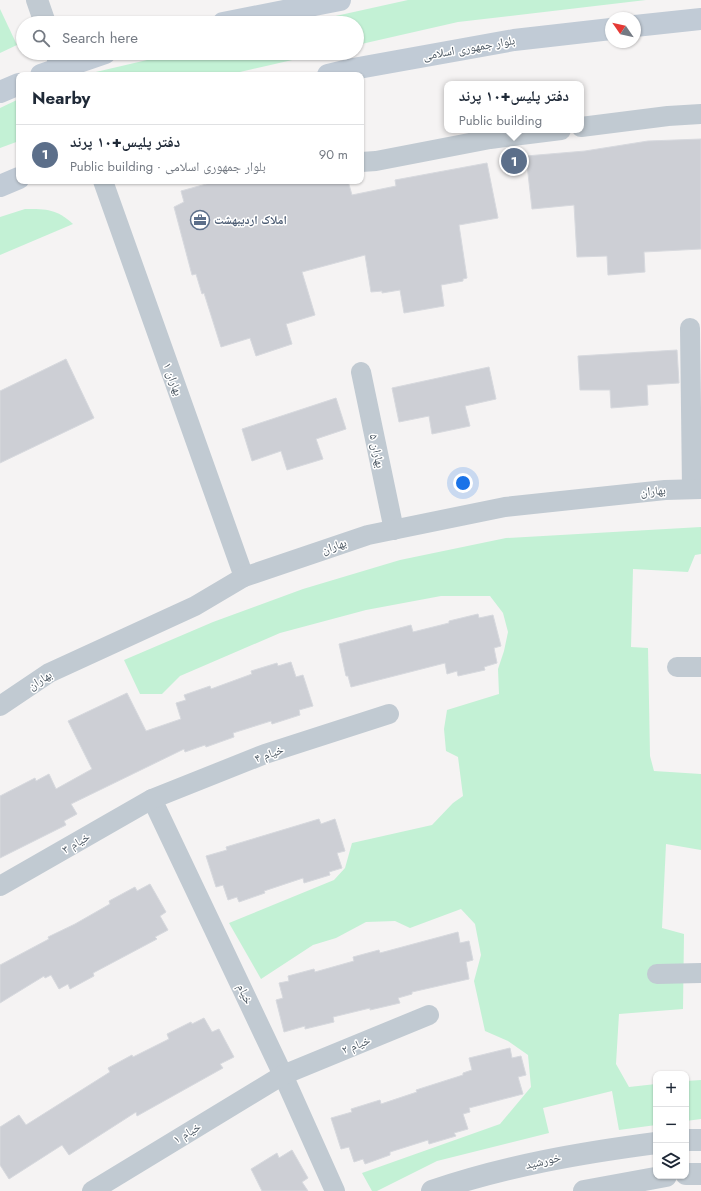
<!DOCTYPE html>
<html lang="en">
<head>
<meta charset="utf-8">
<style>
	:root { --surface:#fff; --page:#f2f2f3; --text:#1f2937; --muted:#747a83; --line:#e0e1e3; --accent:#1a73e8 }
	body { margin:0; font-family:Jost,"Noto Naskh Arabic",sans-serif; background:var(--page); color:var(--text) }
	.controls { position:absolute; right:12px; bottom:12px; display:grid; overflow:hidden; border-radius:8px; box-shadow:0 1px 3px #0004 }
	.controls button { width:36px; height:36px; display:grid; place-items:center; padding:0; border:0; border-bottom:1px solid var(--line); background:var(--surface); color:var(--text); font:20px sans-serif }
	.compass { position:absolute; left:605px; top:12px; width:36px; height:36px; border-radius:50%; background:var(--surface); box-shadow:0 1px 3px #0004; rotate:304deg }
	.you { position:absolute; left:463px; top:483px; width:14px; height:14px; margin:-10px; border:3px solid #fff; border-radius:50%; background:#1a73e8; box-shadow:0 0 0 6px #1a73e833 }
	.badge { display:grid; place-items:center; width:26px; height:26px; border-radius:50%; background:var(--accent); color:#fff; font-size:13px; font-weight:700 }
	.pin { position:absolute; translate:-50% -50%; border:2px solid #fff; box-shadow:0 1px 4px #0006 }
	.popup { position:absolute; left:444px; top:81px; width:140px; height:52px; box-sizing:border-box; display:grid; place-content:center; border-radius:8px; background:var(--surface); filter:drop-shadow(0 1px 3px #0005); font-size:13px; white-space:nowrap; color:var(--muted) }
	.popup b { font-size:15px; color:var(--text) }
	.popup::after { content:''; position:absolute; left:50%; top:100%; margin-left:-8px; border:8px solid transparent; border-top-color:var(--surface) }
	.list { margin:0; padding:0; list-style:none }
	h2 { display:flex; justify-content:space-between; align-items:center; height:52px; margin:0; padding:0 16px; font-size:17px }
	h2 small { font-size:13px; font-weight:400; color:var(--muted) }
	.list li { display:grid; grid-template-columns:26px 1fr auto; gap:12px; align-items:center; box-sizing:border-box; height:60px; padding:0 16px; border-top:1px solid var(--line) }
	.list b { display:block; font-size:15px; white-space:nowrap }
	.list p { margin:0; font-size:13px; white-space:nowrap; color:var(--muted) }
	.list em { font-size:13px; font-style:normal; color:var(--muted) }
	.icon { flex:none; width:22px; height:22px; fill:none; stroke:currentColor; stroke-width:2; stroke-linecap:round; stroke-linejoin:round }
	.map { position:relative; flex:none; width:701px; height:1191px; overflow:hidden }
	.search { position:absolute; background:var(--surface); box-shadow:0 1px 3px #0004; left:16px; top:16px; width:348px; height:44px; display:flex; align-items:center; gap:10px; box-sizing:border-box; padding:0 14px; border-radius:22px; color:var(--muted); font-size:15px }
	.panel { position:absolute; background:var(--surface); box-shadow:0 1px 3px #0004; left:16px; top:72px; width:348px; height:112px; border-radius:8px }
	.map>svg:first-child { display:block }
	.green { fill:#c3f1d5 }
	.building { fill:#cdcfd5; stroke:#d7d9de }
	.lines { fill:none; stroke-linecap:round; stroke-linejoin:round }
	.minor { stroke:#c1cad2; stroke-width:20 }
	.tertiary { stroke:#c1cad2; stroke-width:22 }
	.secondary { stroke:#c1cbd6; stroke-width:22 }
	.labels { text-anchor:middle; stroke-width:3; stroke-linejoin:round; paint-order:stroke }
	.street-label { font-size:12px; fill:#4a5661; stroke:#fff }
	.service-label { font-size:12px; font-weight:bold; fill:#4e5e75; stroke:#fff; text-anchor:start }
</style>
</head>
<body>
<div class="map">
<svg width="701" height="1191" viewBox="0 0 701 1191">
	<rect width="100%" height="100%" fill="#f5f3f3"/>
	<g class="green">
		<path d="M408,0H646L458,22L357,45V23H304Z"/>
		<path d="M0,9L17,45L0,53Z"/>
		<path d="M177,53H323L227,75H83Z"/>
		<path d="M19,99V141L0,148V108Z"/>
		<path d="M25,209C48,209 56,209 73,224L0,255V217Z"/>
		<path d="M701,527V554L695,555L688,572L633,569L631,647L648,648L650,756L654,771L701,774V850L666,844L662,928L684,934L683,1009L619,1014L616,1064L629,1087L656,1084V1125L619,1130L612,1091L543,1108L549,1133L437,1161L377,1191H372L362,1173L500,1124L531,1087L528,1055L508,1041L485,1031L474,981L481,955L475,924L461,909L410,928L395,921L366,922L336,938L313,945L261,979L229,923L334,880L345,868L352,843L432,825L453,803L463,796L458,757L446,751L444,729L447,710L499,694L498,669L504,651L508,632L503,613L490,596H441L366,610L280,633L180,676L162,694H140L124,660L213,622L303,589L400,560L506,538Z"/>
		<path d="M701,1080V1119L686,1121V1081Z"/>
	</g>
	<g class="building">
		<path d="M701,139V249L644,252L645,272L608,275L607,256L577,257L574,205L532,209L526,156L585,151L648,141Z"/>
		<path d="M487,163L498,218L459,225L467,278L463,279V281L441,285L444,306L404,313L400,290L382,293V291L371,292L365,255L302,272L315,315L286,324L292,344L256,356L250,338L221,347L204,293L202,294L196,274L192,275L174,207L184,202L181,191L217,181H348L352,195L396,186L395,180Z"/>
		<path d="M677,350L679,383L647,385L648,405L611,408L610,390H580L578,356Z"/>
		<path d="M66,359L94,418L0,463V391Z"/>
		<path d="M489,367L496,399L465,406L470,426L432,434L429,416L399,422L392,388Z"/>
		<path d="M336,398L346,429L316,439L323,459L287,470L281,451L252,461L242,429Z"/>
		<path d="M478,614L479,618L493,615L501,646L494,648L497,663L484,667L485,670L458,676L457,671L447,674L445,663L351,687L348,676H346L339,644L411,625L413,632L449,623V621Z"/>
		<path d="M291,662L296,677L303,675L313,706L299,710L300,715L272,724L271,721L233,733L234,737L206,747L205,745L185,752L184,749L71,804L77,814L64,821L66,825L0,858V796L35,778L36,781L49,774L56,789L92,769L68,721L127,693L146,731L181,719L176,703L186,700L184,695L210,686L211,689L252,674L251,671L277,663L278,666Z"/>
		<path d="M319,819L321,824L335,819L345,851L337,853L342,868L329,872L330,875L304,883L303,878L264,891L265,893L239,902L237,897L228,900L223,885L216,887L206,856L227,850L226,847Z"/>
		<path d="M150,884L166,912L160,916L168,930L155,937L157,939L93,973L94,976L70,989L68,984L59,989L51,975L45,978L44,976L0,1003V965L49,939L48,937L75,924L110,904L109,901L135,887L137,891Z"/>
		<path d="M458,932L460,943L469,941L473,960L466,962L469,979L412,992V994L398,998L400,1003L370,1010V1008L333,1017L334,1022L305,1029V1026L284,1032L276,1000L283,998L279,983L289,981L288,976L314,969L315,972L354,961L353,957L379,950L380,953Z"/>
		<path d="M204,1018L212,1032L219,1029L234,1057L220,1064L223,1068L137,1116L136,1112L69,1155L62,1145L9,1179L0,1165V1127L19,1115L26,1125L110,1072L108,1068L132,1055L133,1057L169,1039L167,1034L191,1022L192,1024Z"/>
		<path d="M510,1048L512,1058L521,1056L526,1075L518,1077L523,1094L469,1108L470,1112L463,1114L468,1129L454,1133L456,1136L429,1144L428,1140L390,1152V1155L365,1164L363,1159L354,1162L349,1147L341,1149L331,1118L352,1112L351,1109L380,1100L381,1104L417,1092L416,1090L463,1075V1073L472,1070L469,1058Z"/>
		<path d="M292,1150L308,1178L302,1182L308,1191H262L251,1169L277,1153L279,1158Z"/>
	</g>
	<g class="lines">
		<g class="minor">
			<path d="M581,127L668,116L701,114"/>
			<path d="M361,162L376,161L490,139L561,130"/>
			<path d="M103,181L244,577"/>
			<path d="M690,328L692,489"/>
			<path d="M361,372L394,530"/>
			<path d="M677,667H701"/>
			<path d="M0,706L49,673L195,606L244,577L368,535L505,507L665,490L701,489"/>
			<path d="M152,799L283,1075L335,1191"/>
			<path d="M0,886L152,799L265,754L389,714"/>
			<path d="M657,974L701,973"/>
			<path d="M92,1191L283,1075L429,1015"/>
		</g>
		<g class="tertiary">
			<path d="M37,0L45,23"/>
			<path d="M56,53L61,67"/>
			<path d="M686,1140H701"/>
			<path d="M686,1174H701"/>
			<path d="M432,1191C505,1166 580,1153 656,1143"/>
			<path d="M584,1191L666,1176"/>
		</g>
		<g class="secondary">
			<path d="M223,23L340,0"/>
			<path d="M635,26L701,19"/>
			<path d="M41,75L105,53"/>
			<path d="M328,75L353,69L514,40L611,29"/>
			<path d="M0,92L19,84"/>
			<path d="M0,186L19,178"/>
		</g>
	</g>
	<defs>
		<g id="office-ring" transform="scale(1)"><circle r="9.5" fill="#fff" stroke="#5c6f8a" stroke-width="1.5"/><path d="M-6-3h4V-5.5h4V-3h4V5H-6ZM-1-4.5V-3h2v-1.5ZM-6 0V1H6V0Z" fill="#5c6f8a"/></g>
	</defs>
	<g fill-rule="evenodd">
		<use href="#office-ring" x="200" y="220"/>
	</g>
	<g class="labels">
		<g class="street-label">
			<text transform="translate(469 48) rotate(-10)" y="4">بلوار جمهوری اسلامی</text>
			<text transform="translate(173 379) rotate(70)" y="4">بهاران ۱</text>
			<text transform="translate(377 451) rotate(78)" y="4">بهاران ۵</text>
			<text transform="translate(653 491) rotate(-5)" y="4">بهاران</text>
			<text transform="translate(334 546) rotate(-19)" y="4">بهاران</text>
			<text transform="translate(40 680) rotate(-32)" y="4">بهاران</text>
			<text transform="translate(269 754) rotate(-20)" y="4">خیام ۴</text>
			<text transform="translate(76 843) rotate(-30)" y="4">خیام ۳</text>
			<text transform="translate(245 994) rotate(65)" y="4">خیام</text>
			<text transform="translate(356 1045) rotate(-22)" y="4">خیام ۲</text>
			<text transform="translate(187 1133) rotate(-31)" y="4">خیام ۱</text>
			<text transform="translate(543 1161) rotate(-13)" y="4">خورشید</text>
		</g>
		<g class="service-label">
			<text x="214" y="224">املاک اردیبهشت</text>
		</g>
	</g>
</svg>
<div class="controls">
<button>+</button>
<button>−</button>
<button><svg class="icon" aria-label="layers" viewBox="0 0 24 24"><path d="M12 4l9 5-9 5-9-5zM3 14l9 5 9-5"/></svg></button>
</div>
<svg class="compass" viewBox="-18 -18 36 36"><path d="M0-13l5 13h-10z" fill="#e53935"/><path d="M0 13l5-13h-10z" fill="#747a83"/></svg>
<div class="you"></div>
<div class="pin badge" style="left:514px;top:161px;background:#5c6f8a">1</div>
<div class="popup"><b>دفتر پلیس+۱۰ پرند</b>Public building</div>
<div class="search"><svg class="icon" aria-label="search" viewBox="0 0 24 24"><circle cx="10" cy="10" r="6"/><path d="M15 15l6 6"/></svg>Search here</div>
<section class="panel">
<h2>Nearby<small></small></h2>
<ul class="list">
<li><span class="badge" style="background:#5c6f8a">1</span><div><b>دفتر پلیس+۱۰ پرند</b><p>Public building · بلوار جمهوری اسلامی</p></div><em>90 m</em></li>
</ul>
</section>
</div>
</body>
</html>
